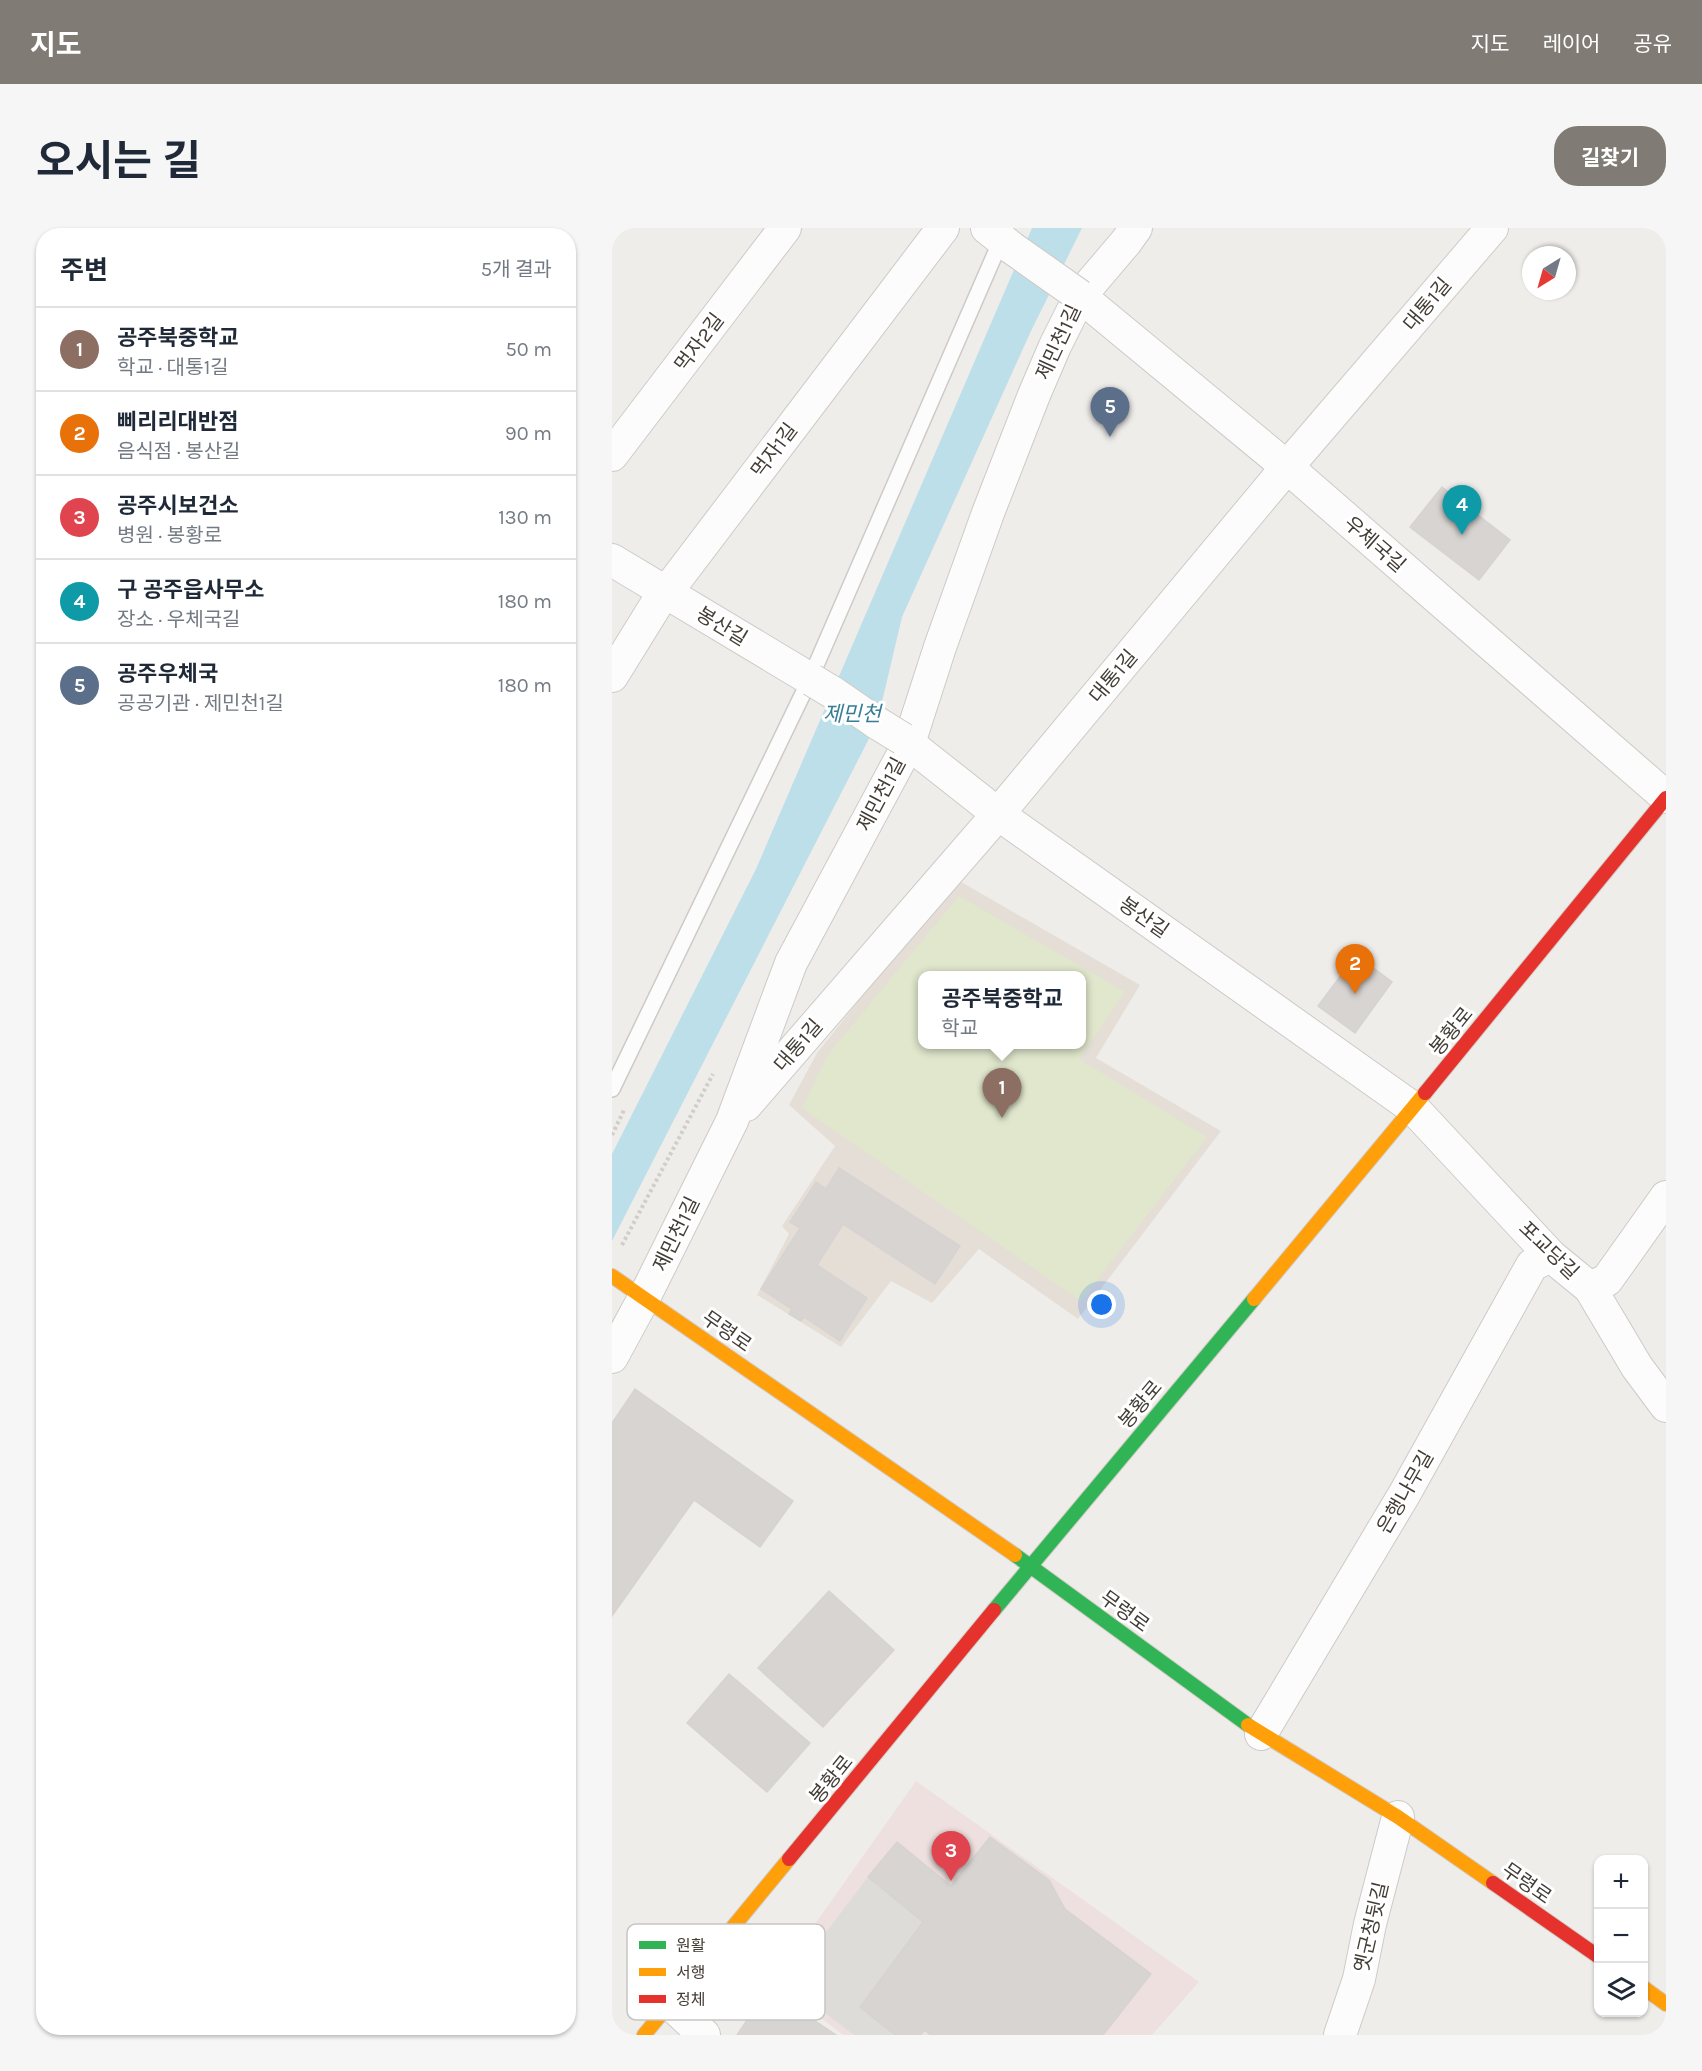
<!DOCTYPE html>
<html lang="ko">
<head>
<meta charset="utf-8">
<style>
	:root { --surface:#fff; --page:#f6f6f7; --text:#1f2937; --muted:#747a83; --line:#e0e1e3; --accent:#807b75 }
	body { margin:0; font-family:Karla,"Noto Sans KR",sans-serif; background:var(--page); color:var(--text) }
	.controls { position:absolute; right:18px; bottom:18px; display:grid; overflow:hidden; border-radius:12px; box-shadow:0 2px 4px #0004 }
	.controls button { width:54px; height:54px; display:grid; place-items:center; padding:0; border:0; border-bottom:2px solid var(--line); background:var(--surface); color:var(--text); font:30px sans-serif }
	.compass { position:absolute; left:910px; top:18px; width:54px; height:54px; border-radius:50%; background:var(--surface); box-shadow:0 2px 4px #0004; rotate:217deg }
	.you { position:absolute; left:490px; top:1077px; width:21px; height:21px; margin:-15px; border:4px solid #fff; border-radius:50%; background:#1a73e8; box-shadow:0 0 0 9px #1a73e833 }
	.badge { display:grid; place-items:center; width:39px; height:39px; border-radius:50%; background:var(--accent); color:#fff; font-size:20px; font-weight:700 }
	.pin { position:absolute; translate:-50% -50px; filter:drop-shadow(0 2px 3px #0008) }
	.pin::after { content:''; position:absolute; top:32px; width:21px; height:18px; background:inherit; clip-path:polygon(0 0,100% 0,50% 100%) }
	.popup { position:absolute; left:306px; top:743px; width:168px; height:78px; box-sizing:border-box; display:grid; place-content:center; border-radius:12px; background:var(--surface); filter:drop-shadow(0 2px 4px #0005); font-size:20px; white-space:nowrap; color:var(--muted) }
	.popup b { font-size:22px; color:var(--text) }
	.popup::after { content:''; position:absolute; left:50%; top:100%; margin-left:-12px; border:12px solid transparent; border-top-color:var(--surface) }
	.list { margin:0; padding:0; list-style:none }
	h2 { display:flex; justify-content:space-between; align-items:center; height:78px; margin:0; padding:0 24px; font-size:26px }
	h2 small { font-size:20px; font-weight:400; color:var(--muted) }
	.list li { display:grid; grid-template-columns:39px 1fr auto; gap:18px; align-items:center; box-sizing:border-box; height:84px; padding:0 24px; border-top:2px solid var(--line) }
	.list b { display:block; font-size:22px; white-space:nowrap }
	.list p { margin:0; font-size:20px; white-space:nowrap; color:var(--muted) }
	.list em { font-size:20px; font-style:normal; color:var(--muted) }
	.icon { flex:none; width:33px; height:33px; fill:none; stroke:currentColor; stroke-width:2; stroke-linecap:round; stroke-linejoin:round }
	.map { position:relative; flex:none; width:1054px; height:1807px; overflow:hidden; border-radius:24px }
	header { display:flex; align-items:center; gap:36px; box-sizing:border-box; height:84px; padding:0 30px; background:var(--accent); color:#fff }
	header strong { font-size:28px }
	nav { display:flex; gap:33px; margin-inline-start:auto; font-size:21px }
	.intro { display:flex; align-items:center; justify-content:space-between; box-sizing:border-box; height:144px; padding:0 36px }
	h1 { margin:0; font-size:42px }
	.button { padding:15px 27px; border-radius:24px; background:var(--accent); color:#fff; font-size:21px; font-weight:700 }
	main { display:flex; gap:36px; padding:0 36px }
	aside { flex:1; background:var(--surface); border-radius:24px; box-shadow:0 2px 4px #0004 }
	.map>svg:first-child { display:block }
	.education { fill:#e5ded6; fill-rule:evenodd }
	.medical { fill:#ede0df }
	.green { fill:#e0e7cc; fill-rule:evenodd }
	.parking { fill:#dedcd9 }
	.water { fill:#bddfe9 }
	.building { fill:#d7d4d1; stroke:#d7d3d0; stroke-width:1.5 }
	.lines { fill:none; stroke-linecap:round; stroke-linejoin:round }
	.lane-casing { stroke:#cdcac7; stroke-width:18 }
	.street-casing { stroke:#cdcac7; stroke-width:34 }
	.fast-casing { stroke:#d0cbc4; stroke-width:16 }
	.slow-casing { stroke:#d0cbc4; stroke-width:16 }
	.jam-casing { stroke:#d0cbc4; stroke-width:16 }
	.path { stroke:#d0cdcb; stroke-width:4; stroke-dasharray:3 3; stroke-linecap:butt }
	.lane { stroke:#fdfcfc; stroke-width:15 }
	.street { stroke:#fdfcfc; stroke-width:32 }
	.fast { stroke:#30b455; stroke-width:14 }
	.slow { stroke:#ff9f0a; stroke-width:14 }
	.jam { stroke:#e5322d; stroke-width:14 }
	.street-bridge-casing { stroke:#cdcac7; stroke-width:34; stroke-linecap:butt }
	.street-bridge { stroke:#fdfcfc; stroke-width:32 }
	.labels { text-anchor:middle; stroke-width:6; stroke-linejoin:round; paint-order:stroke }
	.street-label { font-size:20px; fill:#443d36; stroke:#fff }
	.water-label { font-size:21px; font-style:italic; fill:#367d96; stroke:#fff }
	.key { fill:#fff; stroke:#c7c5c3; stroke-width:1.5 }
	.key-label { font-size:16px; fill:#443d36 }
</style>
</head>
<body>
<header>
<strong>지도</strong>
<nav><a>지도</a><a>레이어</a><a>공유</a></nav>
</header>
<div class="intro"><h1>오시는 길</h1><a class="button">길찾기</a></div>
<main>
<aside>
<h2>주변<small>5개 결과</small></h2>
<ul class="list">
<li><span class="badge" style="background:#8d6e63">1</span><div><b>공주북중학교</b><p>학교 · 대통1길</p></div><em>50 m</em></li>
<li><span class="badge" style="background:#e8710a">2</span><div><b>삐리리대반점</b><p>음식점 · 봉산길</p></div><em>90 m</em></li>
<li><span class="badge" style="background:#e0444e">3</span><div><b>공주시보건소</b><p>병원 · 봉황로</p></div><em>130 m</em></li>
<li><span class="badge" style="background:#0f9aa8">4</span><div><b>구 공주읍사무소</b><p>장소 · 우체국길</p></div><em>180 m</em></li>
<li><span class="badge" style="background:#5c6f8a">5</span><div><b>공주우체국</b><p>공공기관 · 제민천1길</p></div><em>180 m</em></li>
</ul>
</aside>
<div class="map">
<svg width="1054" height="1807" viewBox="0 0 1054 1807">
	<rect width="100%" height="100%" fill="#efedea"/>
	<path class="education" d="M344,651L528,757L484,830L609,903L466,1091L367,1021L320,1075L279,1053L229,1119L145,1067L177,1006L170,998L223,918L177,877L205,825ZM310,748H470V816H310Z"/>
	<path class="medical" d="M304,1553L587,1754L540,1807H231L162,1754Z"/>
	<path class="green" d="M347,668L513,764L467,831L595,909L469,1073L190,880L215,828ZM310,748H470V816H310Z"/>
	<path class="parking" d="M256,1649L311,1694L248,1779L283,1807H242L175,1756Z"/>
	<path class="water" d="M420,0H470L419,103L290,389L265,495L0,1013V926L144,641Z"/>
	<g class="building">
		<path d="M830,259L898,312L867,352L798,299Z"/>
		<path d="M744,727L780,754L743,805L706,778Z"/>
		<path d="M227,940L348,1018L323,1056L231,996L205,1037L255,1070L228,1113L192,1089L189,1093L177,1086L180,1081L149,1061L188,1000L178,994L204,954L214,961Z"/>
		<path d="M23,1161L181,1273L148,1319L82,1272L0,1388V1195Z"/>
		<path d="M217,1363L282,1422L211,1499L146,1440Z"/>
		<path d="M117,1446L198,1515L155,1564L75,1495Z"/>
		<path d="M378,1609L437,1652L453,1681L539,1746L491,1807H319L312,1802L309,1807H283L248,1779L311,1694L256,1649L285,1614L339,1658Z"/>
		<path d="M156,1761L224,1807H125Z"/>
	</g>
	<g class="lines">
		<g class="lane-casing">
			<path id="lane" d="M0,861L198,451L390,10"/>
		</g>
		<g class="street-casing">
			<g id="street">
				<path d="M375,0L400,20"/>
				<path d="M468,68L675,239L1054,569"/>
				<path d="M0,227L173,0"/>
				<path d="M0,332L200,452"/>
				<path d="M0,448L52,364L63,353L331,0"/>
				<path d="M220,464L265,495"/>
				<path d="M291,511L386,586L801,880L939,1028L978,1060L1025,1139L1054,1178"/>
				<path d="M134,877L386,586L675,239L880,0"/>
				<path d="M978,1060L995,1052L1054,969"/>
				<path d="M0,1129L32,1070L120,893L179,735L297,515L328,419L376,285L422,167L443,118L468,68L514,14L524,0"/>
				<path d="M649,1506L793,1265L920,1037L939,1028"/>
				<path d="M59,1776L92,1807"/>
				<path d="M728,1807L747,1751L758,1696L786,1589"/>
			</g>
		</g>
		<g class="fast-casing">
			<g id="fast">
				<path d="M403,1327L636,1497"/>
				<path d="M382,1382L642,1071"/>
			</g>
		</g>
		<g class="slow-casing">
			<g id="slow">
				<path d="M0,1048L403,1327"/>
				<path d="M642,1071L813,865"/>
				<path d="M636,1497L786,1589L881,1655"/>
				<path d="M1032,1760L1054,1776"/>
				<path d="M32,1807L177,1631"/>
			</g>
		</g>
		<g class="jam-casing">
			<g id="jam">
				<path d="M813,865L1054,570"/>
				<path d="M177,1631L382,1382"/>
				<path d="M881,1655L987,1729"/>
			</g>
		</g>
		<g class="path">
			<path d="M0,907L13,880"/>
			<path d="M10,1017L101,846"/>
		</g>
		<use href="#lane" class="lane"/>
		<use href="#street" class="street"/>
		<use href="#fast" class="fast"/>
		<use href="#slow" class="slow"/>
		<use href="#jam" class="jam"/>
		<g class="street-bridge-casing">
			<g id="street-bridge">
				<path d="M400,20L468,68"/>
				<path d="M200,452L220,464"/>
				<path d="M265,495L291,511"/>
			</g>
		</g>
		<use href="#street-bridge" class="street-bridge"/>
	</g>
	<g class="labels">
		<g class="street-label">
			<text transform="translate(815 76) rotate(-50)" y="7">대통1길</text>
			<text transform="translate(87 114) rotate(-53)" y="7">먹자2길</text>
			<text transform="translate(446 114) rotate(-65)" y="7">제민천1길</text>
			<text transform="translate(162 222) rotate(-53)" y="7">먹자1길</text>
			<text transform="translate(763 316) rotate(41)" y="7">우체국길</text>
			<text transform="translate(110 398) rotate(31)" y="7">봉산길</text>
			<text transform="translate(501 448) rotate(-50)" y="7">대통1길</text>
			<text transform="translate(269 566) rotate(-62)" y="7">제민천1길</text>
			<text transform="translate(532 689) rotate(35)" y="7">봉산길</text>
			<text transform="translate(839 803) rotate(-51)" y="7">봉황로</text>
			<text transform="translate(186 817) rotate(-49)" y="7">대통1길</text>
			<text transform="translate(64 1006) rotate(-64)" y="7">제민천1길</text>
			<text transform="translate(937 1022) rotate(44)" y="7">포교당길</text>
			<text transform="translate(115 1103) rotate(35)" y="7">무령로</text>
			<text transform="translate(528 1176) rotate(-50)" y="7">봉황로</text>
			<text transform="translate(793 1264) rotate(-60)" y="7">은행나무길</text>
			<text transform="translate(513 1383) rotate(36)" y="7">무령로</text>
			<text transform="translate(219 1551) rotate(-51)" y="7">봉황로</text>
			<text transform="translate(915 1655) rotate(35)" y="7">무령로</text>
			<text transform="translate(759 1699) rotate(-77)" y="7">옛군청뒷길</text>
		</g>
		<g class="water-label">
			<text x="240" y="493">제민천</text>
		</g>
	</g>
	<rect x="15" y="1696" width="198" height="96" rx="9" class="key"/>
	<rect x="27" y="1713" width="27" height="8" fill="#30b455"/>
	<rect x="27" y="1740" width="27" height="8" fill="#ff9f0a"/>
	<rect x="27" y="1767" width="27" height="8" fill="#e5322d"/>
	<g class="key-label">
		<text x="64" y="1723">원활</text>
		<text x="64" y="1750">서행</text>
		<text x="64" y="1777">정체</text>
	</g>
</svg>
<div class="controls">
<button>+</button>
<button>−</button>
<button><svg class="icon" aria-label="layers" viewBox="0 0 24 24"><path d="M12 4l9 5-9 5-9-5zM3 14l9 5 9-5"/></svg></button>
</div>
<svg class="compass" viewBox="-18 -18 36 36"><path d="M0-13l5 13h-10z" fill="#e53935"/><path d="M0 13l5-13h-10z" fill="#747a83"/></svg>
<div class="you"></div>
<div class="pin badge" style="left:390px;top:890px;background:#8d6e63">1</div>
<div class="popup"><b>공주북중학교</b>학교</div>
<div class="pin badge" style="left:743px;top:766px;background:#e8710a">2</div>
<div class="pin badge" style="left:339px;top:1653px;background:#e0444e">3</div>
<div class="pin badge" style="left:850px;top:307px;background:#0f9aa8">4</div>
<div class="pin badge" style="left:498px;top:209px;background:#5c6f8a">5</div>
</div>
</main>
</body>
</html>
